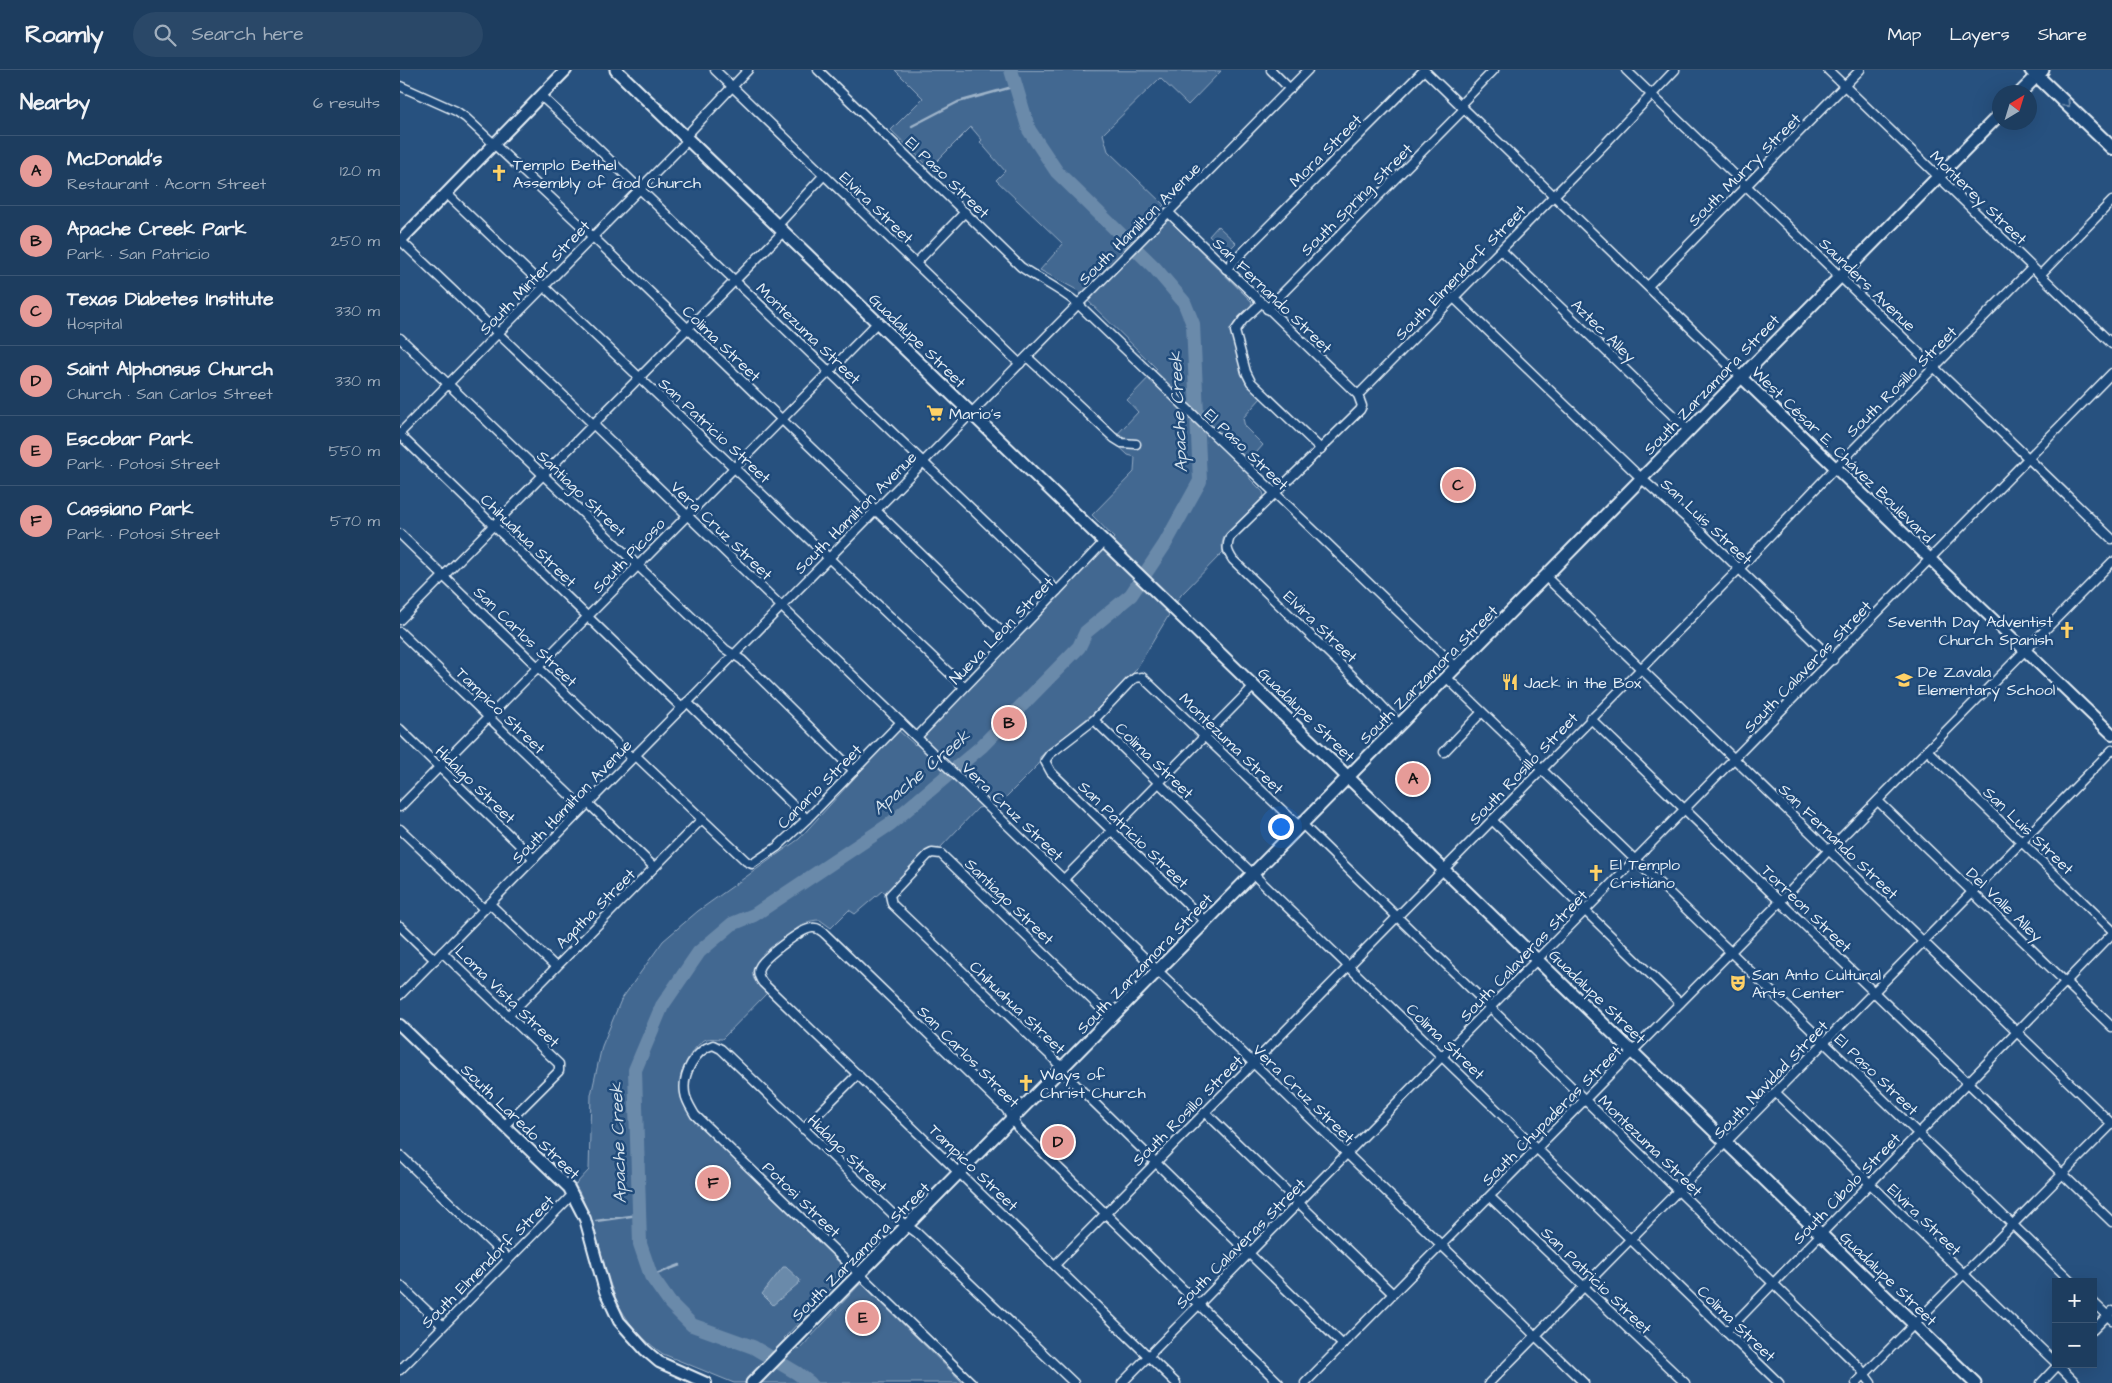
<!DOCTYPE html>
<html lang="en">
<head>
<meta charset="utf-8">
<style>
	:root { --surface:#1d3d5f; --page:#2a4868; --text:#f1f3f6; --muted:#a0aebd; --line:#3b5674; --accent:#e69b98 }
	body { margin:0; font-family:"Architects Daughter",sans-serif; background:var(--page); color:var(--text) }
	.controls { position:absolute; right:15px; bottom:15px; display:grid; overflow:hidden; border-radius:0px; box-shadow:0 5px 20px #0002 }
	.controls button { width:45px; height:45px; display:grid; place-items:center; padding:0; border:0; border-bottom:1px solid var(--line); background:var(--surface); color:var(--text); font:25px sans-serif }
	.compass { position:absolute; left:1592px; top:15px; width:45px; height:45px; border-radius:50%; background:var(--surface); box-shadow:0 5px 20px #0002; rotate:38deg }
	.you { position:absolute; left:880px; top:756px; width:18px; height:18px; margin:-12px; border:4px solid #fff; border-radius:50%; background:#1a73e8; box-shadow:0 0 0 8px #1a73e833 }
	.badge { display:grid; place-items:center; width:32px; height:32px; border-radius:50%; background:var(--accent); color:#111; font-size:16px; font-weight:700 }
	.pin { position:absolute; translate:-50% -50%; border:2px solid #fff; box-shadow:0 1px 5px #0006 }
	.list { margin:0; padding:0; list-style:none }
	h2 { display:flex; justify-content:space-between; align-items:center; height:65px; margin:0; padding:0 20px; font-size:21px }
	h2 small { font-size:16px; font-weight:400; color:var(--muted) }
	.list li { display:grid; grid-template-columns:32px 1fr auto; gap:15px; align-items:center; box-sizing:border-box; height:70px; padding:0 20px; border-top:1px solid var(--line) }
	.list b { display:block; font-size:19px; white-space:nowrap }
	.list p { margin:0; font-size:16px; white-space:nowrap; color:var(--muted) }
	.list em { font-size:16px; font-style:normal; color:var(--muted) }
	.icon { flex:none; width:28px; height:28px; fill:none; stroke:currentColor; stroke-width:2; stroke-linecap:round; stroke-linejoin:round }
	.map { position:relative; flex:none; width:1712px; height:1313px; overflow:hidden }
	header { display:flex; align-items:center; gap:30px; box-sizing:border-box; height:70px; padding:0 25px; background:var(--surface); border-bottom:1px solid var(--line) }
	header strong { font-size:24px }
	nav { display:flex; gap:28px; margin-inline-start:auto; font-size:18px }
	.search { width:350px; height:45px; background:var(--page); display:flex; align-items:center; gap:12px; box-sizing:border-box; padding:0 18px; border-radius:28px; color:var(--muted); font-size:19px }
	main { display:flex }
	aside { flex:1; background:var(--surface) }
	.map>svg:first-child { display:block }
	.green { fill:#436891; stroke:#96acc4 }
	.water { fill:#6b8aaa; stroke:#9db3c9 }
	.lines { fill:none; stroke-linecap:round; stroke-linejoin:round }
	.stream { stroke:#9db3c9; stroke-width:2.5 }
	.river { stroke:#6b8aaa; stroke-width:14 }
	.minor-casing { stroke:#e8f1f8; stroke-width:11 }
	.tertiary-casing { stroke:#e8f1f8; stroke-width:14 }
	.secondary-casing { stroke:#e8f1f8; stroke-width:15 }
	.primary-casing { stroke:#e8f1f8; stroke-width:16 }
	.minor { stroke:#1f4a7a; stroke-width:8 }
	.tertiary { stroke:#1f4a7a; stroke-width:10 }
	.secondary { stroke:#1f4a7a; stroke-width:11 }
	.primary { stroke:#1f4a7a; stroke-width:12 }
	.oneway { stroke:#6f8dac }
	.labels { text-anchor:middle; stroke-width:5; stroke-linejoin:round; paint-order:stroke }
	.street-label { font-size:16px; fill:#e8f1f8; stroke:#1f4a7a }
	.poi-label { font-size:16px; fill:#e8f1f8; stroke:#1f4a7a; text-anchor:start }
	.water-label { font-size:18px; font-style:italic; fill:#d5e2ec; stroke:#1f4a7a }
</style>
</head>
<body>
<header>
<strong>Roamly</strong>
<div class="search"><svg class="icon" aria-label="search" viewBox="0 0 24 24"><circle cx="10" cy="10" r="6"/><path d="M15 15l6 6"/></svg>Search here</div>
<nav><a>Map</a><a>Layers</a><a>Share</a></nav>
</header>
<main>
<aside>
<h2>Nearby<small>6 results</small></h2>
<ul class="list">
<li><span class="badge">A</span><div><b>McDonald's</b><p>Restaurant · Acorn Street</p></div><em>120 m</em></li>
<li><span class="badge">B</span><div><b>Apache Creek Park</b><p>Park · San Patricio</p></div><em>250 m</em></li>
<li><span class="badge">C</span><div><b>Texas Diabetes Institute</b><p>Hospital</p></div><em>330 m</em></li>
<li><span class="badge">D</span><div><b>Saint Alphonsus Church</b><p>Church · San Carlos Street</p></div><em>330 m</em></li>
<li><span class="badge">E</span><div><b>Escobar Park</b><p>Park · Potosi Street</p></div><em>550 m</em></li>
<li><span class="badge">F</span><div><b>Cassiano Park</b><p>Park · Potosi Street</p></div><em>570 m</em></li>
</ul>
</aside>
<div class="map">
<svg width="1712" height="1313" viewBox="0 0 1712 1313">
	<rect width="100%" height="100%" fill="#27517f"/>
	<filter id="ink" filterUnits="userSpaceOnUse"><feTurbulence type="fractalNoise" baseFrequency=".02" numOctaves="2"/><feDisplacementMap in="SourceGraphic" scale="10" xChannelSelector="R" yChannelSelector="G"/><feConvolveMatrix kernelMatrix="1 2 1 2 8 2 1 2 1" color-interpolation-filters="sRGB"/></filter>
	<g filter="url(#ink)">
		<g class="green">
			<path d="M495,0L821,1L788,35L760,8L703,64L708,81L764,135L759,140L852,232L851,236L834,253L832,259L843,305L846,312L861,328L843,348L845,357L863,375L851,389L850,409L863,422L864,426L824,466L822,474L823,482L781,525L735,601L691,645L640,687L639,694L598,735L578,738L540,778L529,780L486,823L482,821L455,844L449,840L431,858L420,850C415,850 409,851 405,853C394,860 354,889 353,901C351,911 361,917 367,923L322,969C316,969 308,967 303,971C289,981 278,1004 280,1021C281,1034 292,1045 299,1055L448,1201L384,1268L399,1280L459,1215L462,1214L563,1313H334L263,1284C204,1242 212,1202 188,1143C184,1133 181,1123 175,1115L189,1100L191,1025L202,976L221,930L263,871L298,841L399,769L498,660L515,675L714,468L692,445L734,402L735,387L728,385L712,370L738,342L727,330L757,299L677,220L640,200L663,174L596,110L605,101L580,72L582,70L571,57L530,98L491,60L523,28Z"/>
			<path d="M818,156L836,173L826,183L809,166Z"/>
		</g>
		<path class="water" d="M383,1197H386L400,1210L399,1213L373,1235L362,1224Z"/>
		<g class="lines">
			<g class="stream">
				<path d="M512,56L558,32L616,16"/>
				<path d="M196,1151L238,1145"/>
				<path d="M251,1206L280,1195"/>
			</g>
			<path class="river" d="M410,1313L397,1303L353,1277L292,1255L270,1233L251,1206L240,1174L235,1000L262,936L299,882L332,854L354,845L490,754L581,677L679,577L686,562L731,525L765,474L800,411L793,254L784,232L755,198L657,102L629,60L611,0"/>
			<g class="minor-casing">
				<g id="minor">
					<path d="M315,0L620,294"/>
					<path d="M418,0L621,197C640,210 661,219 678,234L1057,598"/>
					<path d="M871,0L890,19"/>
					<path d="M1024,0L1341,307"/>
					<path d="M1226,0L1712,469"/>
					<path d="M1428,0L1712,274"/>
					<path d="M0,16L56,41L66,48L193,167L610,570"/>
					<path d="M141,26L190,71L657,521"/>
					<path d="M1060,35L1094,0"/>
					<path d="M285,67L348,0"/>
					<path d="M46,123L564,617"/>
					<path d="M769,143L958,325L962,336L960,340L830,467C826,477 827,481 833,490L969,622L1000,655"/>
					<path d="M377,156L424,105"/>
					<path d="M0,170L166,328L1184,1313"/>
					<path d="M1101,180L1289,361"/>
					<path d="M516,193L565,142"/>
					<path d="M826,199L1024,0"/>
					<path d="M1640,205L1712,131"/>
					<path d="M1248,216L1460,0"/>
					<path d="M1054,228L1242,409L1292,453L1433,590"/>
					<path d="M861,233L843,250L835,261L846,302L851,312L921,379"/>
					<path d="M867,239L1064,39"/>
					<path d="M0,268L325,579L342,590L454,701"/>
					<path d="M627,287L714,368L722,373L736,374"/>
					<path d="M958,325L1203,76L1275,0"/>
					<path d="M0,363L288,70"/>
					<path d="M0,365L282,638"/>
					<path d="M0,464L232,688"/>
					<path d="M1146,507L1712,1054"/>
					<path d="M0,550L383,162"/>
					<path d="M0,562L183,738"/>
					<path d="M1047,608L1672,1212"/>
					<path d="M287,632L407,749"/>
					<path d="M1190,648L1712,1152"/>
					<path d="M694,650L1379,1313"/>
					<path d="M0,659L134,789"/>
					<path d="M517,667L704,472"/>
					<path d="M1527,680L1712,860"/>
					<path d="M1044,682L1082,642"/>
					<path d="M235,685L346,791L352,794L377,777L407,749L501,652"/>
					<path d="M1478,731L1712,957"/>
					<path d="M188,733L254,797"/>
					<path d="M0,737L477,253"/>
					<path d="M1092,750L1280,933"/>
					<path d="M902,754L1459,1297L1471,1313"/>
					<path d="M0,759L84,839"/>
					<path d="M664,809L854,616"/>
					<path d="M90,834L156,897"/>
					<path d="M806,852L651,702L645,691L650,684L694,650L730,612L735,608L742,607L900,757"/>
					<path d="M0,856L35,890"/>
					<path d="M42,882L159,994V1001L105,1055"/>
					<path d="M0,925L908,0"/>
					<path d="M108,946L302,749"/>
					<path d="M712,949L541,784L532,783L528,785L490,825L492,834L654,989L670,1009L943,1275"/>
					<path d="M1376,1023L1656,1293"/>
					<path d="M805,1042L993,1224"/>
					<path d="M403,1059L458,1004"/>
					<path d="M0,1085L108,1189"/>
					<path d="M1090,1127L1285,1313"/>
					<path d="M655,1195L1339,499L1436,397L1632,198"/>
					<path d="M0,1215L43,1256"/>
					<path d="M1693,1232L1712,1250"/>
					<path d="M1693,1260L1712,1241"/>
					<path d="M1326,1262L1712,864"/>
					<path d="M1657,1294L1676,1313"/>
					<path d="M0,1300L173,1124"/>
					<path d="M572,1313L295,1045C291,1038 286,1031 285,1023C282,1004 295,980 313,975L321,979L499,1150L517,1163L674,1313"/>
					<path d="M722,1313L1712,303"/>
					<path d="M776,1313L363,913C360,909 357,903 359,898C363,888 401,859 412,858C418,857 422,861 426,865L606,1039L618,1058L879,1313"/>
					<path d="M905,1313L1380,832L1429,780L1712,492"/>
					<path d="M1089,1313L1712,680"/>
					<path d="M1456,1313L1712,1054"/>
					<path d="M1641,1313L1659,1294"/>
				</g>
			</g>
			<g class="tertiary-casing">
				<g id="tertiary">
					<path d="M0,171L166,0"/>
					<path d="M1341,307L1712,664"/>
					<path d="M0,955L169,1118L185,1149L205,1221L219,1251L245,1280L259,1292L306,1313"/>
				</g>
			</g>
			<g class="secondary-casing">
				<g id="secondary">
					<path d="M216,0L1575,1313"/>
					<path d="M1621,22L1643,0"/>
					<path d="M352,1313L1600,44"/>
				</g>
			</g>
			<g class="primary-casing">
				<path id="primary" d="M1631,0L1712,78"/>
			</g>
			<use href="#minor" class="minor"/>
			<use href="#tertiary" class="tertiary"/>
			<use href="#secondary" class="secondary"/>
			<use href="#primary" class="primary"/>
		</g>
		<defs><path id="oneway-chevron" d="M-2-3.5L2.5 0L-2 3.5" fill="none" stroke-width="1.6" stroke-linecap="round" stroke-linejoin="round" transform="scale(1.25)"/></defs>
		<use class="oneway" href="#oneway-chevron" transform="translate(1667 34) rotate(44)"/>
	</g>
	<defs>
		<g id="church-bare" transform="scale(1.35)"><path d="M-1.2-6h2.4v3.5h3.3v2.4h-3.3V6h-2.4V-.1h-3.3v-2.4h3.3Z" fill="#ffd166" stroke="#1f4a7a" stroke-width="2.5" paint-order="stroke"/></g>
		<g id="supermarket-bare" transform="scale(1.35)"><path d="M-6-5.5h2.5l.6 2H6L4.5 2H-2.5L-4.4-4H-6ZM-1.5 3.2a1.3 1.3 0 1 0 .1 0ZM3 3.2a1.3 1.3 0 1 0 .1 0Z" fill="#ffd166" stroke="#1f4a7a" stroke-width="2.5" paint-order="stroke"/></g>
		<g id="school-bare" transform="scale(1.35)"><path d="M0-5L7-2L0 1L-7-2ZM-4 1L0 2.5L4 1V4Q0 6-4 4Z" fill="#ffd166" stroke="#1f4a7a" stroke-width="2.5" paint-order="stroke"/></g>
		<g id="restaurant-bare" transform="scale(1.35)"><path d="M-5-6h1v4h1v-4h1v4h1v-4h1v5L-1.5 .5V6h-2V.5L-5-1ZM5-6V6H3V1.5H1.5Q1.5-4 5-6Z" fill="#ffd166" stroke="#1f4a7a" stroke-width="2.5" paint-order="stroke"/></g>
		<g id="theatre-bare" transform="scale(1.35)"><path d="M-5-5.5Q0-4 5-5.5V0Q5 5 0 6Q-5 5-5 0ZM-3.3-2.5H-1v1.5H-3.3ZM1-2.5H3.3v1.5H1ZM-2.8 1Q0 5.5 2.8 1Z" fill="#ffd166" stroke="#1f4a7a" stroke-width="2.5" paint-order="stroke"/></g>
	</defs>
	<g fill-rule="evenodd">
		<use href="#church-bare" x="99" y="103"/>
		<use href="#supermarket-bare" x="535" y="343"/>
		<use href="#church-bare" x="1667" y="560"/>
		<use href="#school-bare" x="1504" y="610"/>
		<use href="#restaurant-bare" x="1110" y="612"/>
		<use href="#church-bare" x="1196" y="803"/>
		<use href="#theatre-bare" x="1338" y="913"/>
		<use href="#church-bare" x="626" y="1013"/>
	</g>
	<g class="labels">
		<g class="street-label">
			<text transform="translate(925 80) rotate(-45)" y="6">Mora Street</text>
			<text transform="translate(1344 99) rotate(-45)" y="6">South Murry Street</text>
			<text transform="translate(548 107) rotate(44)" y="6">El Paso Street</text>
			<text transform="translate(1579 127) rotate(44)" y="6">Monterey Street</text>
			<text transform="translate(956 129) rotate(-45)" y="6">South Spring Street</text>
			<text transform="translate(477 137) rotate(44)" y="6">Elvira Street</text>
			<text transform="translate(739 153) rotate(-45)" y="6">South Hamilton Avenue</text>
			<text transform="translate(1060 202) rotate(-46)" y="6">South Elmendorf Street</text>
			<text transform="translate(134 207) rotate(-46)" y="6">South Minter Street</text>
			<text transform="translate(1468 214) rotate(44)" y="6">Saunders Avenue</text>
			<text transform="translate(873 225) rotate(44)" y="6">San Fernando Street</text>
			<text transform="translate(1204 260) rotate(44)" y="6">Aztec Alley</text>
			<text transform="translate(409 263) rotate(44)" y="6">Montezuma Street</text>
			<text transform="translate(518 270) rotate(44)" y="6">Guadalupe Street</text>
			<text transform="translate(322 273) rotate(44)" y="6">Colima Street</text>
			<text transform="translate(1501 311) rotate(-45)" y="6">South Rosillo Street</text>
			<text transform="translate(1311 314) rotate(-46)" y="6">South Zarzamora Street</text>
			<text transform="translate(315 360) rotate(43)" y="6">San Patricio Street</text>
			<text transform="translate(847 379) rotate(44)" y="6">El Paso Street</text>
			<text transform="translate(1443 384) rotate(44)" y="6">West César E. Chávez Boulevard</text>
			<text transform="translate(182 423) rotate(44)" y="6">Santiago Street</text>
			<text transform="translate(455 442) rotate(-45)" y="6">South Hamilton Avenue</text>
			<text transform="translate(1307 451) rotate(43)" y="6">San Luis Street</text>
			<text transform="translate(322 460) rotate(44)" y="6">Vera Cruz Street</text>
			<text transform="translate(129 470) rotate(44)" y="6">Chihuahua Street</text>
			<text transform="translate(228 485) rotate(-46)" y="6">South Picoso</text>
			<text transform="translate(921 556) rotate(44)" y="6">Elvira Street</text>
			<text transform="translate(601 560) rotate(-46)" y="6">Nueva Leon Street</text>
			<text transform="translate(126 566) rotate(44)" y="6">San Carlos Street</text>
			<text transform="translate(1407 596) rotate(-46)" y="6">South Calaveras Street</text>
			<text transform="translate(1028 604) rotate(-45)" y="6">South Zarzamora Street</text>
			<text transform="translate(101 640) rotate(44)" y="6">Tampico Street</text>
			<text transform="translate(907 644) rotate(44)" y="6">Guadalupe Street</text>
			<text transform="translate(832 673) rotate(44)" y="6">Montezuma Street</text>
			<text transform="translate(755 690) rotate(44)" y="6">Colima Street</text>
			<text transform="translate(1123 698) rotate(-46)" y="6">South Rosillo Street</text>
			<text transform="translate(76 714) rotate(44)" y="6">Hidalgo Street</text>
			<text transform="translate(419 716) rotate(-45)" y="6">Canario Street</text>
			<text transform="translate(171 731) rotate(-46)" y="6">South Hamilton Avenue</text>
			<text transform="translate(613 741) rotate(44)" y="6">Vera Cruz Street</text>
			<text transform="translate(1629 760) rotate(44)" y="6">San Luis Street</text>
			<text transform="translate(734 764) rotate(44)" y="6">San Patricio Street</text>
			<text transform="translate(1439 771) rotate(44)" y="6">San Fernando Street</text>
			<text transform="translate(610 831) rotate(44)" y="6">Santiago Street</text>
			<text transform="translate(1605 834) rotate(44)" y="6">Del Valle Alley</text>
			<text transform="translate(195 838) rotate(-45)" y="6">Agatha Street</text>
			<text transform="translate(1407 838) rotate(44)" y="6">Torreon Street</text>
			<text transform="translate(1123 885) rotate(-46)" y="6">South Calaveras Street</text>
			<text transform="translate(744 893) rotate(-46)" y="6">South Zarzamora Street</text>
			<text transform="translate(108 926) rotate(44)" y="6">Loma Vista Street</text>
			<text transform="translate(1198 926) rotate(44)" y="6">Guadalupe Street</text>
			<text transform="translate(618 937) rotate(44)" y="6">Chihuahua Street</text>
			<text transform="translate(1046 971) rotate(44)" y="6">Colima Street</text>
			<text transform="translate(569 986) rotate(45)" y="6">San Carlos Street</text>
			<text transform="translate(1477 1004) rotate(44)" y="6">El Paso Street</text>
			<text transform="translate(1370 1009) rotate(-46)" y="6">South Navidad Street</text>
			<text transform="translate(904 1023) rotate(44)" y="6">Vera Cruz Street</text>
			<text transform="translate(787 1040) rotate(-45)" y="6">South Rosillo Street</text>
			<text transform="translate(1151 1045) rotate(-45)" y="6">South Chupaderas Street</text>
			<text transform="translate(121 1051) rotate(44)" y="6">South Laredo Street</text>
			<text transform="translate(1251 1075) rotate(44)" y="6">Montezuma Street</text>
			<text transform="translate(448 1083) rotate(44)" y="6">Hidalgo Street</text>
			<text transform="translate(574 1097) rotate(44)" y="6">Tampico Street</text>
			<text transform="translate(1446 1118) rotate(-46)" y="6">South Cibolo Street</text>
			<text transform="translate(402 1129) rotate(44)" y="6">Potosi Street</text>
			<text transform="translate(1525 1149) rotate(44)" y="6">Elvira Street</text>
			<text transform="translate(840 1173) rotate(-45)" y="6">South Calaveras Street</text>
			<text transform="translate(460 1181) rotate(-45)" y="6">South Zarzamora Street</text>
			<text transform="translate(87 1191) rotate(-45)" y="6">South Elmendorf Street</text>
			<text transform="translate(1489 1208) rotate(44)" y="6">Guadalupe Street</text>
			<text transform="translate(1197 1210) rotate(44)" y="6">San Patricio Street</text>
			<text transform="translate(1337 1253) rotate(44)" y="6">Colima Street</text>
		</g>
		<g class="poi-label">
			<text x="113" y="100">Templo Bethel<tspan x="113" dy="18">Assembly of God Church</tspan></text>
			<text x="549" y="349">Mario's</text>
			<text x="1653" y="557" text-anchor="end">Seventh Day Adventist<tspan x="1653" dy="18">Church Spanish</tspan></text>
			<text x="1518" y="607">De Zavala<tspan x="1518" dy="18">Elementary School</tspan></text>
			<text x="1124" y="618">Jack in the Box</text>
			<text x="1210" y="800">El Templo<tspan x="1210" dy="18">Cristiano</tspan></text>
			<text x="1352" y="910">San Anto Cultural<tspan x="1352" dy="18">Arts Center</tspan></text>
			<text x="640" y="1010">Ways of<tspan x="640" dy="18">Christ Church</tspan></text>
		</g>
		<g class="water-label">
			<text transform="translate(778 342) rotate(-93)" y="6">Apache Creek</text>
			<text transform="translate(521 702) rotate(-40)" y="6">Apache Creek</text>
			<text transform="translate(218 1073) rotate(-92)" y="6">Apache Creek</text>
		</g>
	</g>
</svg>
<div class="controls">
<button>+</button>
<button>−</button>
</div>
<svg class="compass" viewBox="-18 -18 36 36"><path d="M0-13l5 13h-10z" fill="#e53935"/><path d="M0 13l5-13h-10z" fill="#a0aebd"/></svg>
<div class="you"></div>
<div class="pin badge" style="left:1013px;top:709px">A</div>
<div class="pin badge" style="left:609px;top:653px">B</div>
<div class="pin badge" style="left:1058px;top:415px">C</div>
<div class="pin badge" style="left:658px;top:1072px">D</div>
<div class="pin badge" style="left:463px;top:1248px">E</div>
<div class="pin badge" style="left:313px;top:1113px">F</div>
</div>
</main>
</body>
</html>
